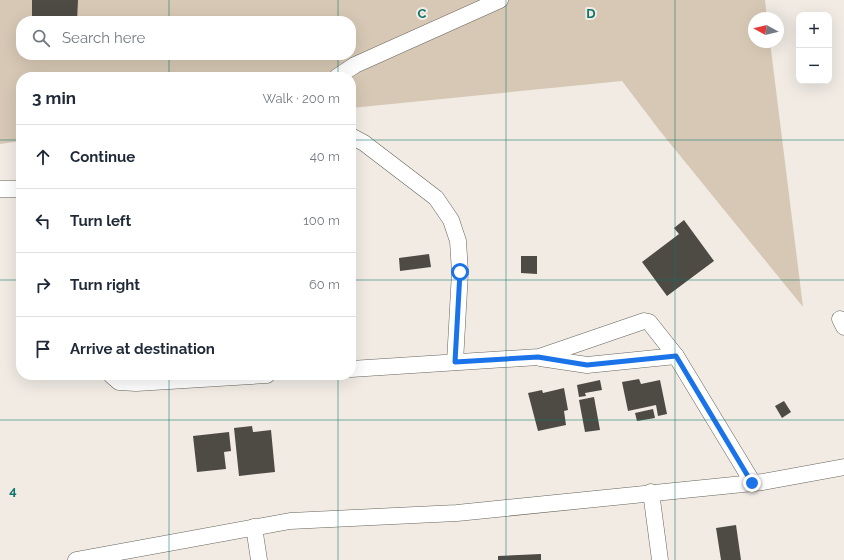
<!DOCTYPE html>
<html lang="en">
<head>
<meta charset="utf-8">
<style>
	:root { --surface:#fff; --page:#f6f6f7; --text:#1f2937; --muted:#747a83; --line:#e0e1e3 }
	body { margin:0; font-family:Raleway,sans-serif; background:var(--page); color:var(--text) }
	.controls { position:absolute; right:12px; top:12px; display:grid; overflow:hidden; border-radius:8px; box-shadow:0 4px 16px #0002 }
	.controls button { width:36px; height:36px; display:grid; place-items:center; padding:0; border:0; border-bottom:1px solid var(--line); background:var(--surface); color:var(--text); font:20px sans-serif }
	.compass { position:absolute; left:748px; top:12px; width:36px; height:36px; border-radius:50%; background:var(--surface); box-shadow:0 4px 16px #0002; rotate:278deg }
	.stop { position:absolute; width:12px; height:12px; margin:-9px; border:3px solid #1a73e8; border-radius:50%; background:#fff }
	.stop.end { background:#1a73e8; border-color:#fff; box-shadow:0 1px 4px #0008 }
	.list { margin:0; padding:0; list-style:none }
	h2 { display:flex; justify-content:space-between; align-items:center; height:52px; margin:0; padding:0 16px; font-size:17px }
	h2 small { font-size:13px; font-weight:400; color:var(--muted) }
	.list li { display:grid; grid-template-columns:26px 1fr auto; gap:12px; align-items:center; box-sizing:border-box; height:64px; padding:0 16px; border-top:1px solid var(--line) }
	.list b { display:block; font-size:15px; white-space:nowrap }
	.list em { font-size:13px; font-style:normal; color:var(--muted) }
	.icon { flex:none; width:22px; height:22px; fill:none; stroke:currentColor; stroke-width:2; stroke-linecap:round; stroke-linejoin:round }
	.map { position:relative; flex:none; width:844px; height:560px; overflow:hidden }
	.search { position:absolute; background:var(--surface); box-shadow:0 4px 16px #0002; left:16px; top:16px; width:340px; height:44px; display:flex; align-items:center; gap:10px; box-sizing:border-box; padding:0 14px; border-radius:16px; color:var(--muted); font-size:15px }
	.panel { position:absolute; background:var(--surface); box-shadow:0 4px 16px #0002; left:16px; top:72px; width:340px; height:308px; border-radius:16px }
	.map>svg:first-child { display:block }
	.green { fill:#d6c8b4; fill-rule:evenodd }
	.building { fill:#4e4a44 }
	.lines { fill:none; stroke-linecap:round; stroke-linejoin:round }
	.minor-casing { stroke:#67635c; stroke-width:17 }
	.minor { stroke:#fff; stroke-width:16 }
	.route { stroke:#1a73e8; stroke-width:5 }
	.grid { fill:none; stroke:#0f766e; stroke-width:1; stroke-opacity:0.55 }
	.grid-label { font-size:13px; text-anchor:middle; font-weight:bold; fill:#0f766e; stroke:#f1ebe4; stroke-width:4; stroke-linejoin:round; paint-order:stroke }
</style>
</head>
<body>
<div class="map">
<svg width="844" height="560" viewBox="0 0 844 560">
	<rect width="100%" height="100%" fill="#f1ebe4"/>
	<path class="green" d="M0,0H765L767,18H754V42H770L803,307L660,131L622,81L351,108V77H21V141L0,144ZM21,21H351V55H21Z"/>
	<g class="building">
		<path d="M32,0H78L77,21H32Z"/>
		<path d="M684,220L714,261L667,296L642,262L679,234L674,228Z"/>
		<path d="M429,254L431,267L400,271L399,258Z"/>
		<path d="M521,256H537V274L521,273Z"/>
		<path d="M639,379L641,384L660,380L667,414L658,416L656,405L628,411L622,382Z"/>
		<path d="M600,380L602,390L585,393L586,396L579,397L577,385Z"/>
		<path d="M564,388L568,410L564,411L566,425L538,431L528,393L542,390L543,393Z"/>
		<path d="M594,397L600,430L585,432L579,400Z"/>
		<path d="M784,401L791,412L782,418L775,406Z"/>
		<path d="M653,409L655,418L637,421L635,413Z"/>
		<path d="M252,426L253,432L271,430L275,472L239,476L234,428Z"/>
		<path d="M229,432L231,451L224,452L226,469L197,472L193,436Z"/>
		<path d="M736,525L741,560H721L716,528Z"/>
		<path d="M541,554V560H498V556Z"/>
	</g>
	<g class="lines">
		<g class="minor-casing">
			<g id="minor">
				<path d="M337,77L355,65L500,0"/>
				<path d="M351,136L364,143L436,198L451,220L458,241L460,272L455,362"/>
				<path d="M0,189H21"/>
				<path d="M840,319L844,327"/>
				<path d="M540,358L587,365L676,356"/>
				<path d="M351,369L539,357L644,321L649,322L676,356L753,483"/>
				<path d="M111,375L119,382L136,383L267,375"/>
				<path d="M651,492L660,560"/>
				<path d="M254,527L259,560"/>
				<path d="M76,560L290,521L457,513L763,482L844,467"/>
			</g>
		</g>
		<use href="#minor" class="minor"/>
	</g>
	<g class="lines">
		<path class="route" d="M460,272L455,362L538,357L587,365L676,356L752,483"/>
	</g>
	<path class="grid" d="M169,0V21M338,0V21M506,0V560M675,0V560M169,55V77M338,55V77M0,140H21M351,140H844M0,280H21M351,280H844M169,375V560M338,375V560M0,420H844"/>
	<g class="grid-label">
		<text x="422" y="18">C</text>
		<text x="591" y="18">D</text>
		<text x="13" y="495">4</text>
	</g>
</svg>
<div class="controls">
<button>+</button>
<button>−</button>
</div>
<svg class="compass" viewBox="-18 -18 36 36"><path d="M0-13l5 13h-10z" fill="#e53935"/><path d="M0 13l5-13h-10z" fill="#747a83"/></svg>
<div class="stop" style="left:460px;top:272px"></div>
<div class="stop end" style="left:752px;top:483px"></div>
<div class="search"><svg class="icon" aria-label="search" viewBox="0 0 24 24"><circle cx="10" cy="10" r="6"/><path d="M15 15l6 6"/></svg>Search here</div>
<section class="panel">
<h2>3 min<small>Walk · 200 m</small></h2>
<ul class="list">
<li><svg class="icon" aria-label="ahead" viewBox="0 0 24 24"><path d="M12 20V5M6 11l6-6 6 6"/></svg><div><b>Continue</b></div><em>40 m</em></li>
<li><svg class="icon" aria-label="left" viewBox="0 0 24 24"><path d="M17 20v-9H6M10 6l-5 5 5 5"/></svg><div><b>Turn left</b></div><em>100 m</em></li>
<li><svg class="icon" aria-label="right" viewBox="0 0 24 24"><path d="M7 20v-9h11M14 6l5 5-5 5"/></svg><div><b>Turn right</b></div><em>60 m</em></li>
<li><svg class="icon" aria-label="arrive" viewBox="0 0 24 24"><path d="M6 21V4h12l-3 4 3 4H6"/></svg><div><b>Arrive at destination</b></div></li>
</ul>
</section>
</div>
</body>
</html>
